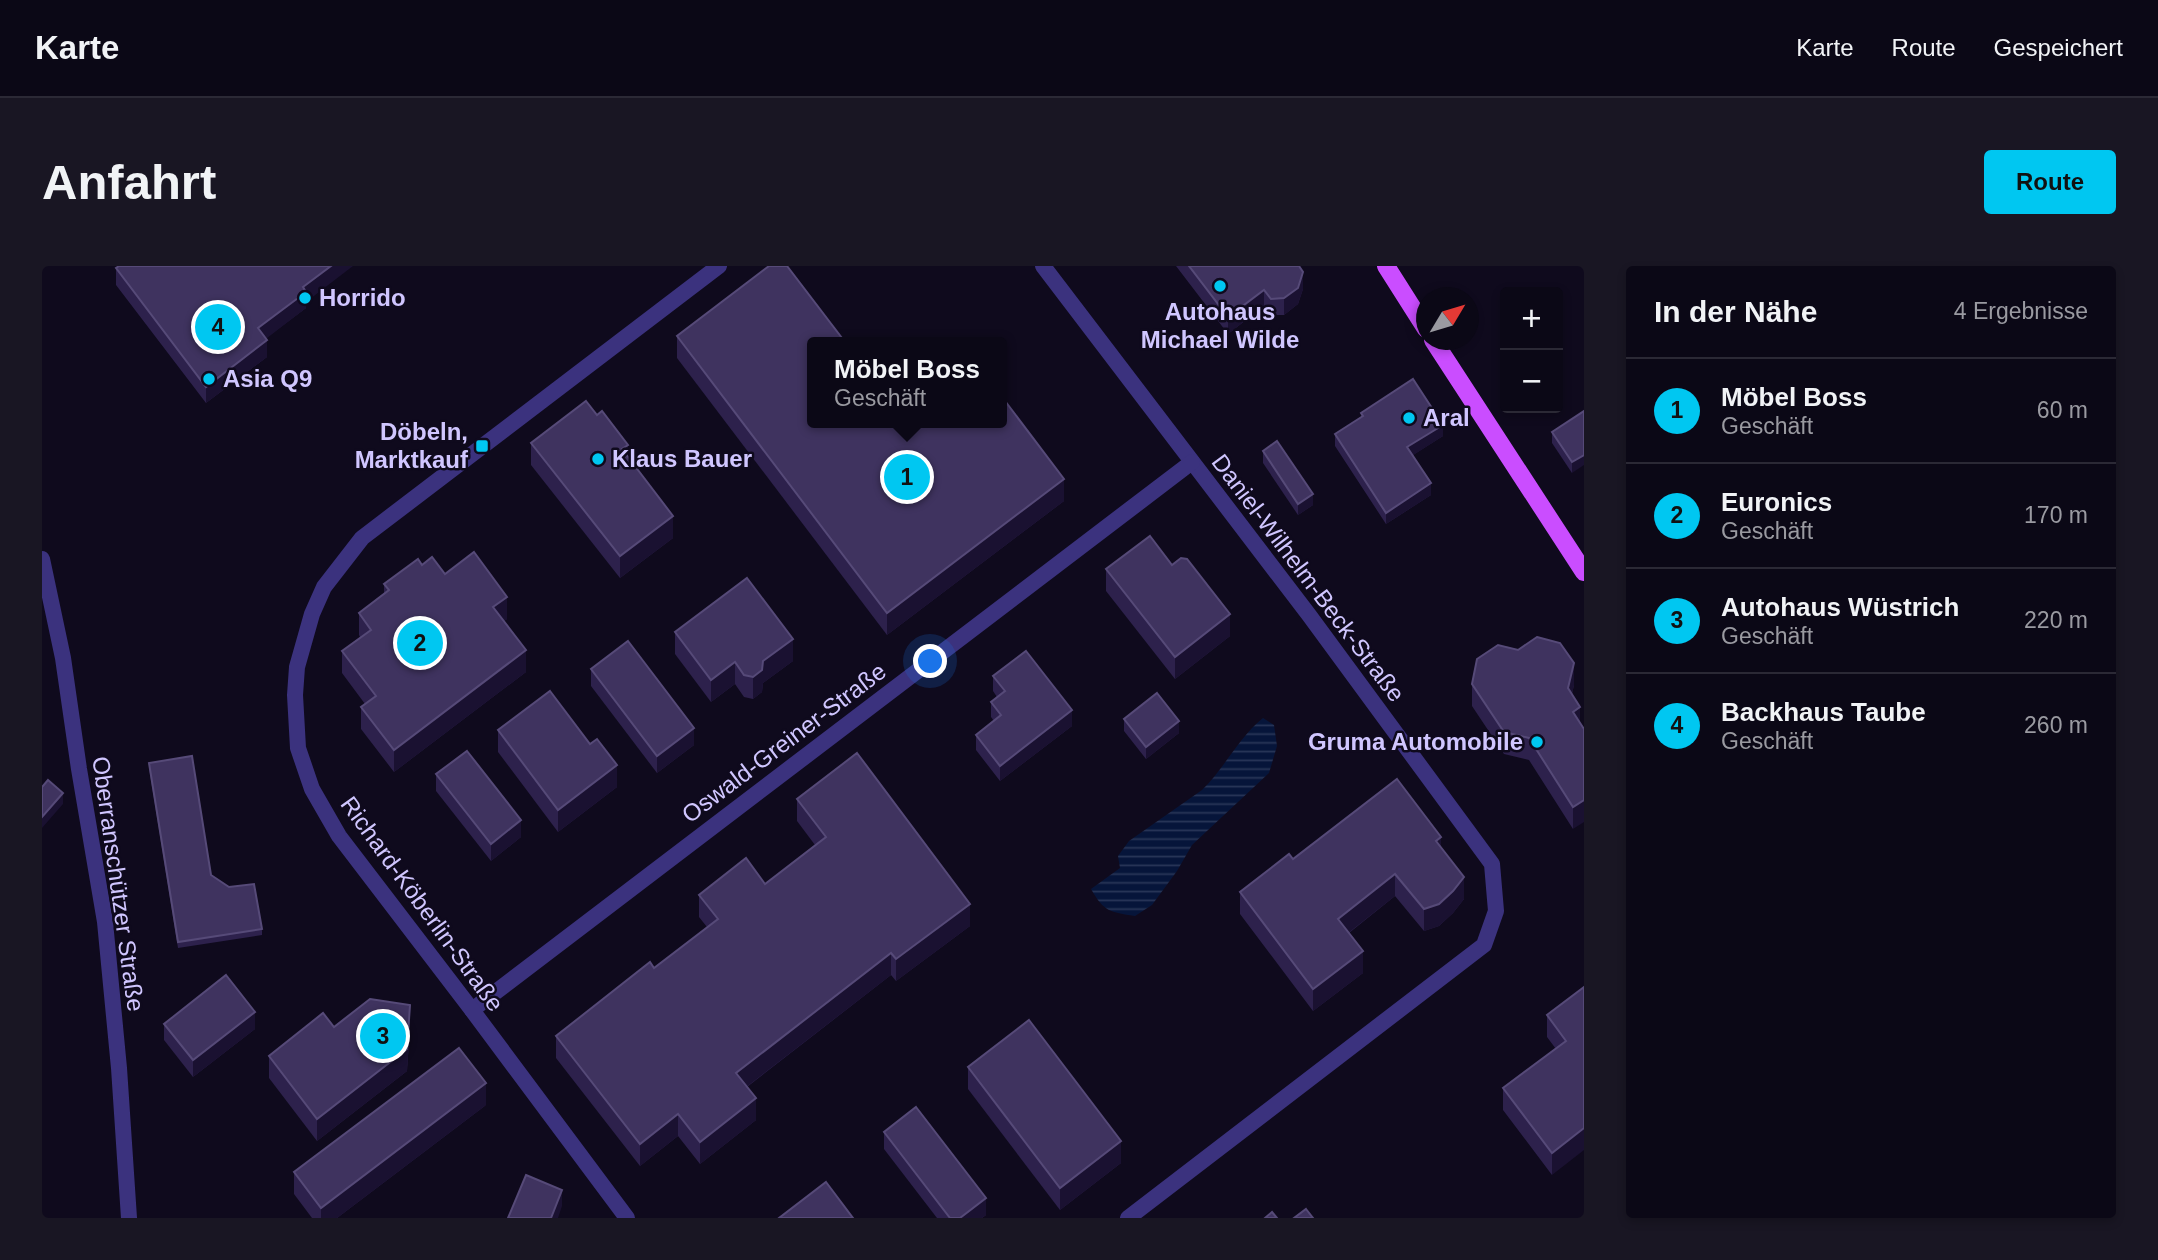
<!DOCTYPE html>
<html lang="de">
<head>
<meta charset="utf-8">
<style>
	:root { --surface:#0b0816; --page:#191623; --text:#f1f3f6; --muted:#9a9aa1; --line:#2b2935; --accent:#00c7f1 }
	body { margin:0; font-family:Helvetica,sans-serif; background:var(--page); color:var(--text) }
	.controls { position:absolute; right:21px; top:21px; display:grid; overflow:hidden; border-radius:7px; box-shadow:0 4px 10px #0003 }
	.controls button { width:63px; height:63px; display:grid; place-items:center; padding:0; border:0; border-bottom:2px solid var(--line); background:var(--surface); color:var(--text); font:35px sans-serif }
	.compass { position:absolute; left:1374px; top:21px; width:63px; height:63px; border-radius:50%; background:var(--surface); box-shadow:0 4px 10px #0003; rotate:52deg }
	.you { position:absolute; left:889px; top:396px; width:24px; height:24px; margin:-18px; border:5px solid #fff; border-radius:50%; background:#1a73e8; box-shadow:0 0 0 10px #1a73e833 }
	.badge { display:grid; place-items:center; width:46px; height:46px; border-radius:50%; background:var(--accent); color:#111; font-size:23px; font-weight:700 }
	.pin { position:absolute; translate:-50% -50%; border:4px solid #fff; box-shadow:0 2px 7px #0006 }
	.popup { position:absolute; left:765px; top:71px; width:200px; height:91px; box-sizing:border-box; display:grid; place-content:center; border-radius:7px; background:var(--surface); filter:drop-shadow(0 2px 5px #0005); font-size:23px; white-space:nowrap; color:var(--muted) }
	.popup b { font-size:26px; color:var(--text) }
	.popup::after { content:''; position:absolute; left:50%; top:100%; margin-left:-14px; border:14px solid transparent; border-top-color:var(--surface) }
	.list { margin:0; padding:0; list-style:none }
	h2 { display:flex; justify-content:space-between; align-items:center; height:91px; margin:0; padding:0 28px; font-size:30px }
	h2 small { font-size:23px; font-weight:400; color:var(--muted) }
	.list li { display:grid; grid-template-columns:46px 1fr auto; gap:21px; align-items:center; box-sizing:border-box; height:105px; padding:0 28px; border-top:2px solid var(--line) }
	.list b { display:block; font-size:26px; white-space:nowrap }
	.list p { margin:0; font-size:23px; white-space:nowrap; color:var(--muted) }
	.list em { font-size:23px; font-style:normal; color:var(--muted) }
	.map { position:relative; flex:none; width:1542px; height:952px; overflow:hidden; border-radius:7px }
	header { display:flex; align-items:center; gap:42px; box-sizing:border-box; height:98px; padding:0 35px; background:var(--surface); border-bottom:2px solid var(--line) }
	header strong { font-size:33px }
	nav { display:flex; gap:38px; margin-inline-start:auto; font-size:24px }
	.intro { display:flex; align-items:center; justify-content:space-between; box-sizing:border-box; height:168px; padding:0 42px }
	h1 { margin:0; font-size:49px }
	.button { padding:18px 32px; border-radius:7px; background:var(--accent); color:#111; font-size:24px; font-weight:700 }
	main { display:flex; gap:42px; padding:0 42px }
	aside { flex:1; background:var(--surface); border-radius:7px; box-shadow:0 4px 10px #0003 }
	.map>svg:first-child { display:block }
	.water { fill:url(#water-rules) }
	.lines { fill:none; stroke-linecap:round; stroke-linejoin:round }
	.minor { stroke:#3b327e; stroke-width:16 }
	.primary { stroke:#ca4dff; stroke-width:18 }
	.wall { fill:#2d214c }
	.shaded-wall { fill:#1a1131 }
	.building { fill:#3f335f; stroke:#564a78; stroke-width:2 }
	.poi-dot { fill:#00c7f1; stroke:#0f0a1d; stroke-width:2.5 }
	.labels { text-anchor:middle; stroke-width:5; stroke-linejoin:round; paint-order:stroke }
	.poi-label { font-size:24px; font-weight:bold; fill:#d0c6ff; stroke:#0f0a1d; text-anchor:start }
	.street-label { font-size:24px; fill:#d0c6ff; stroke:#0f0a1d }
</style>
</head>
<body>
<header>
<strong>Karte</strong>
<nav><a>Karte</a><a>Route</a><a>Gespeichert</a></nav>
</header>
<div class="intro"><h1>Anfahrt</h1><a class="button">Route</a></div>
<main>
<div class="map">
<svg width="1542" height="952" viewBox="0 0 1542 952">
	<defs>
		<pattern id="water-rules" width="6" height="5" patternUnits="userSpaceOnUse" patternTransform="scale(1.75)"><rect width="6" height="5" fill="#06153a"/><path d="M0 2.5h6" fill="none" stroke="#293658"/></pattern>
	</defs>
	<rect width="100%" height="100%" fill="#0f0a1d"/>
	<path class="water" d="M1221,452L1232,459L1235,480L1227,507L1150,579L1135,605L1110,639L1093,650C1068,646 1062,646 1049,623L1078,602L1076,590L1087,575L1160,524C1183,502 1196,472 1221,452Z"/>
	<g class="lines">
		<g class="minor">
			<path d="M1001,0L1267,349L1450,598L1454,645L1442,679L1086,952"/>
			<path d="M0,293L21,392L37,503L63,656L77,802L87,952"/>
			<path d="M430,744L1150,196"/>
			<path d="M585,952L430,744L297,570L270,523L256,482L253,429L255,401L270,348L282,321L320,272L677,0"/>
		</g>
		<g class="primary">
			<path d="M1344,0L1384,63"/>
			<path d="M1391,74L1542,306"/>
		</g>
	</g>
	<g class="wall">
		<path d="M1134,0H1257L1261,23L1256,38L1242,49H1229L1222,40L1186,68Z"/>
		<path d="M74,2L264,36V42L224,72L225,91L164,137L74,19Z"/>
		<path d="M635,70L1022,235L845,369L635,92Z"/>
		<path d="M1542,145L1530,207L1510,177V166Z"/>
		<path d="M1319,147L1401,170L1371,189L1389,229L1344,258L1293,180V168L1319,151Z"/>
		<path d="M489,177L586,190L631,272L578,312L489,199Z"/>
		<path d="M1221,185L1271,239L1256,249L1221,197Z"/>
		<path d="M380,299L403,308L465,353L462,355L484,406L352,506L319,463V441L323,438L300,407V385L318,371L317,369V347L342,327V318Z"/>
		<path d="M1130,299L1188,370L1133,413L1064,325V303Z"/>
		<path d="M633,366L751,395L721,417L720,426L711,433L702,431L693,418L669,436L633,388Z"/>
		<path d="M1476,384L1532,419L1530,428L1538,441L1531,563L1487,494L1462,488L1430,440V418Z"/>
		<path d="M549,403L652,479L615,507L549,420Z"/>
		<path d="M951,410L1030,460L958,515L934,484V469L952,455L949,451V436L955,431L951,425Z"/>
		<path d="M1082,453L1137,467L1104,493L1082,465Z"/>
		<path d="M456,464L575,521L516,566L456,486Z"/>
		<path d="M107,497L169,609L220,663V669L136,682L107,502Z"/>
		<path d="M394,508L479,571L449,595L394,525Z"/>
		<path d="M755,533L928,660L854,715L849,709L705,821L714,854L658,898L636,870L598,900L514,792V770L612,702L665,661L657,651V629L723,618L773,579L755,555Z"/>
		<path d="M1399,582L1422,633L1411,647L1397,660L1382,665L1353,630L1307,667L1321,707L1271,745L1198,648V626L1251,593Z"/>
		<path d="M1542,721L1510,909L1461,844V822L1514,783L1505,771V749Z"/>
		<path d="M122,758L213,763L151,811L122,774Z"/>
		<path d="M292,761H368L365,805L275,875L227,812V790Z"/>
		<path d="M926,801L1079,897L1018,944L926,823Z"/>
		<path d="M444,839L295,952H270L252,928V906Z"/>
		<path d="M842,866L944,949L940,952H895L842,883Z"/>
	</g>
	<g class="shaded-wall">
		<path d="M289,0H311L264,36V42L216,79V62L261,21Z"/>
		<path d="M1261,6V23L1256,38L1242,49V32Z"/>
		<path d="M1222,24V40L1186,68V51Z"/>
		<path d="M225,74V91L164,137V121Z"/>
		<path d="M1401,159V170L1365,193V181Z"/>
		<path d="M586,179V201L580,183Z"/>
		<path d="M1542,189V199L1530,207V196Z"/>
		<path d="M1022,213V235L845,369V347Z"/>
		<path d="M1389,217V229L1344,258V247Z"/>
		<path d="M1271,228V239L1256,249V238Z"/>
		<path d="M631,250V272L578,312V290Z"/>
		<path d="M465,331V353L451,363V341Z"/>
		<path d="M1188,348V370L1133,413V391Z"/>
		<path d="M751,373V395L721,417L720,426L711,433V411L721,395Z"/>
		<path d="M484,384V406L352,506V484Z"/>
		<path d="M693,396V418L669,436V414Z"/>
		<path d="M1532,397V419L1526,444V422Z"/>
		<path d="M1538,441V463L1531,446Z"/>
		<path d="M1030,444V460L958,515V500Z"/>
		<path d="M1137,455V467L1104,493V481Z"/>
		<path d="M652,462V479L615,507V490Z"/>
		<path d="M575,499V521L516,566V544Z"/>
		<path d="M21,527V538L0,562V551Z"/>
		<path d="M1542,534V556L1531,563V541Z"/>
		<path d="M479,554V571L449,595V578Z"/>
		<path d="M1399,571V593L1394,575Z"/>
		<path d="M1353,608V630L1296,675V653Z"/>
		<path d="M1422,611V633L1411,647L1397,660L1382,665V643Z"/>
		<path d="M928,638V660L854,715V693Z"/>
		<path d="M1321,685V707L1271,745V723Z"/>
		<path d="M849,687V709L694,829V807Z"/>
		<path d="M368,739V761L365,805L275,875V853Z"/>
		<path d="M213,746V763L151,811V794Z"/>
		<path d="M444,817V839L295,952H279V942Z"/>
		<path d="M714,832V854L658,898V876Z"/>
		<path d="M636,848V870L598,900V878Z"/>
		<path d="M1542,862V884L1510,909V887Z"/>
		<path d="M1079,875V897L1018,944V922Z"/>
		<path d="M520,924V940L516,952H509Z"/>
		<path d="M944,932V949L940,952H918Z"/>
	</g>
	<g class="building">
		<path d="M77,0H289L261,21L264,26L216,62L225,74L164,121L74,2Z"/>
		<path d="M727,0H745L803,76H771V157H864L870,165L881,157H960V131L1022,213L845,347L635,70Z"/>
		<path d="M1147,0H1257L1261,6L1256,22L1242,32L1229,33L1222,24L1186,51Z"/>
		<path d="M1371,113L1401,159L1365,181L1389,217L1344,247L1293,168L1321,150L1319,147Z"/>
		<path d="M544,135L555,149L560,145L586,179L580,183L631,250L578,290L489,177Z"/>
		<path d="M1542,145V189L1530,196L1510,166Z"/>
		<path d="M1235,175L1271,228L1256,238L1221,185Z"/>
		<path d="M1108,270L1130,299L1139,292L1145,293L1188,348L1133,391L1064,303Z"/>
		<path d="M432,286L465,331L451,341L484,384L352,484L319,441L334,430L300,385L329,364L317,347L347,324L342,318L376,293L380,299L390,291L403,308Z"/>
		<path d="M705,312L751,373L721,395L720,404L711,411L702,409L693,396L669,414L633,366Z"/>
		<path d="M1495,371L1518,377L1532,397L1526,422L1538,441L1531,446L1542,463V534L1531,541L1487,472L1462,466L1430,418L1435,393L1456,379L1476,384Z"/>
		<path d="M586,375L652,462L615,490L549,403Z"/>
		<path d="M984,385L1030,444L958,500L934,469L959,449L949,436L963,425L951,410Z"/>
		<path d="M508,425L548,478L555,473L575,499L516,544L456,464Z"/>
		<path d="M1115,427L1137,455L1104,481L1082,453Z"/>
		<path d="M425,485L479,554L449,578L394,508Z"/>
		<path d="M815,487L928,638L854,693L849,687L694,807L714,832L658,876L636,848L598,878L514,770L608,696L612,702L676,653L657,629L704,592L723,618L784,571L755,533Z"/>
		<path d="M150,490L169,609L187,621L212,618L220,663L136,676L107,497Z"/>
		<path d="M1355,513L1399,571L1394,575L1422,611L1411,625L1397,638L1382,643L1353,608L1296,653L1321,685L1271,723L1198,626L1247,588L1251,593Z"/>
		<path d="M6,514L21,527L0,551V521Z"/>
		<path d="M184,709L213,746L151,794L122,758Z"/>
		<path d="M1542,721V862L1510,887L1461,822L1524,775L1505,749Z"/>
		<path d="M328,733L368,739L365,783L275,853L227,790L281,747L292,761Z"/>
		<path d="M987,754L1079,875L1018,922L926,801Z"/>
		<path d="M417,782L444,817L279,942L252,906Z"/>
		<path d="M874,841L944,932L918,952H908L842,866Z"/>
		<path d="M484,909L520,924L509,952H466Z"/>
		<path d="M784,916L811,952H737Z"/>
		<path d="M1264,943L1271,952H1252Z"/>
		<path d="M1230,946L1235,952H1223Z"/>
	</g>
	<g class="poi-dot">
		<circle cx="1178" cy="20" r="7"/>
		<circle cx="263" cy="32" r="7"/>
		<circle cx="167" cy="113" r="7"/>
		<circle cx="1367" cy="152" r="7"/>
		<rect x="433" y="173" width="14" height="14" rx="3.5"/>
		<circle cx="556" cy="193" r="7"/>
		<circle cx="1495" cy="476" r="7"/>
	</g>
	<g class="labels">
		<g class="poi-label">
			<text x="277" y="40">Horrido</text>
			<text x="1178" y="54" text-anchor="middle">Autohaus<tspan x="1178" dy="28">Michael Wilde</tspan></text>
			<text x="181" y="121">Asia Q9</text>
			<text x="1381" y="160">Aral</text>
			<text x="426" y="174" text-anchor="end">Döbeln,<tspan x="426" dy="28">Marktkauf</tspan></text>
			<text x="570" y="201">Klaus Bauer</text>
			<text x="1481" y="484" text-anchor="end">Gruma Automobile</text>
		</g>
		<g class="street-label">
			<text transform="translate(1266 312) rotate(53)" y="8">Daniel-Wilhelm-Beck-Straße</text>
			<text transform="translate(742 477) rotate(-37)" y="8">Oswald-Greiner-Straße</text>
			<text transform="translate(76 618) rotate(82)" y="8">Oberranschützer Straße</text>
			<text transform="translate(380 638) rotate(54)" y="8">Richard-Köberlin-Straße</text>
		</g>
	</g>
</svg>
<div class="controls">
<button>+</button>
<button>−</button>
</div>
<svg class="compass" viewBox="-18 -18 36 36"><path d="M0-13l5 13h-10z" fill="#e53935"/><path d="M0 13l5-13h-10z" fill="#9a9aa1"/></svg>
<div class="you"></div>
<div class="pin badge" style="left:865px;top:211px">1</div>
<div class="popup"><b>Möbel Boss</b>Geschäft</div>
<div class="pin badge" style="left:378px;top:377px">2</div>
<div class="pin badge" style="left:341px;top:770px">3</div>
<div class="pin badge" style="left:176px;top:61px">4</div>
</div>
<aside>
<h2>In der Nähe<small>4 Ergebnisse</small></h2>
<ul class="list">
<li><span class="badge">1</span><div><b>Möbel Boss</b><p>Geschäft</p></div><em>60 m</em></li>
<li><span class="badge">2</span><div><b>Euronics</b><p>Geschäft</p></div><em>170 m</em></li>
<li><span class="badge">3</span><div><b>Autohaus Wüstrich</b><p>Geschäft</p></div><em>220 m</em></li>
<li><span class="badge">4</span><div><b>Backhaus Taube</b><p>Geschäft</p></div><em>260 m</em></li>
</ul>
</aside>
</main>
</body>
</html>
